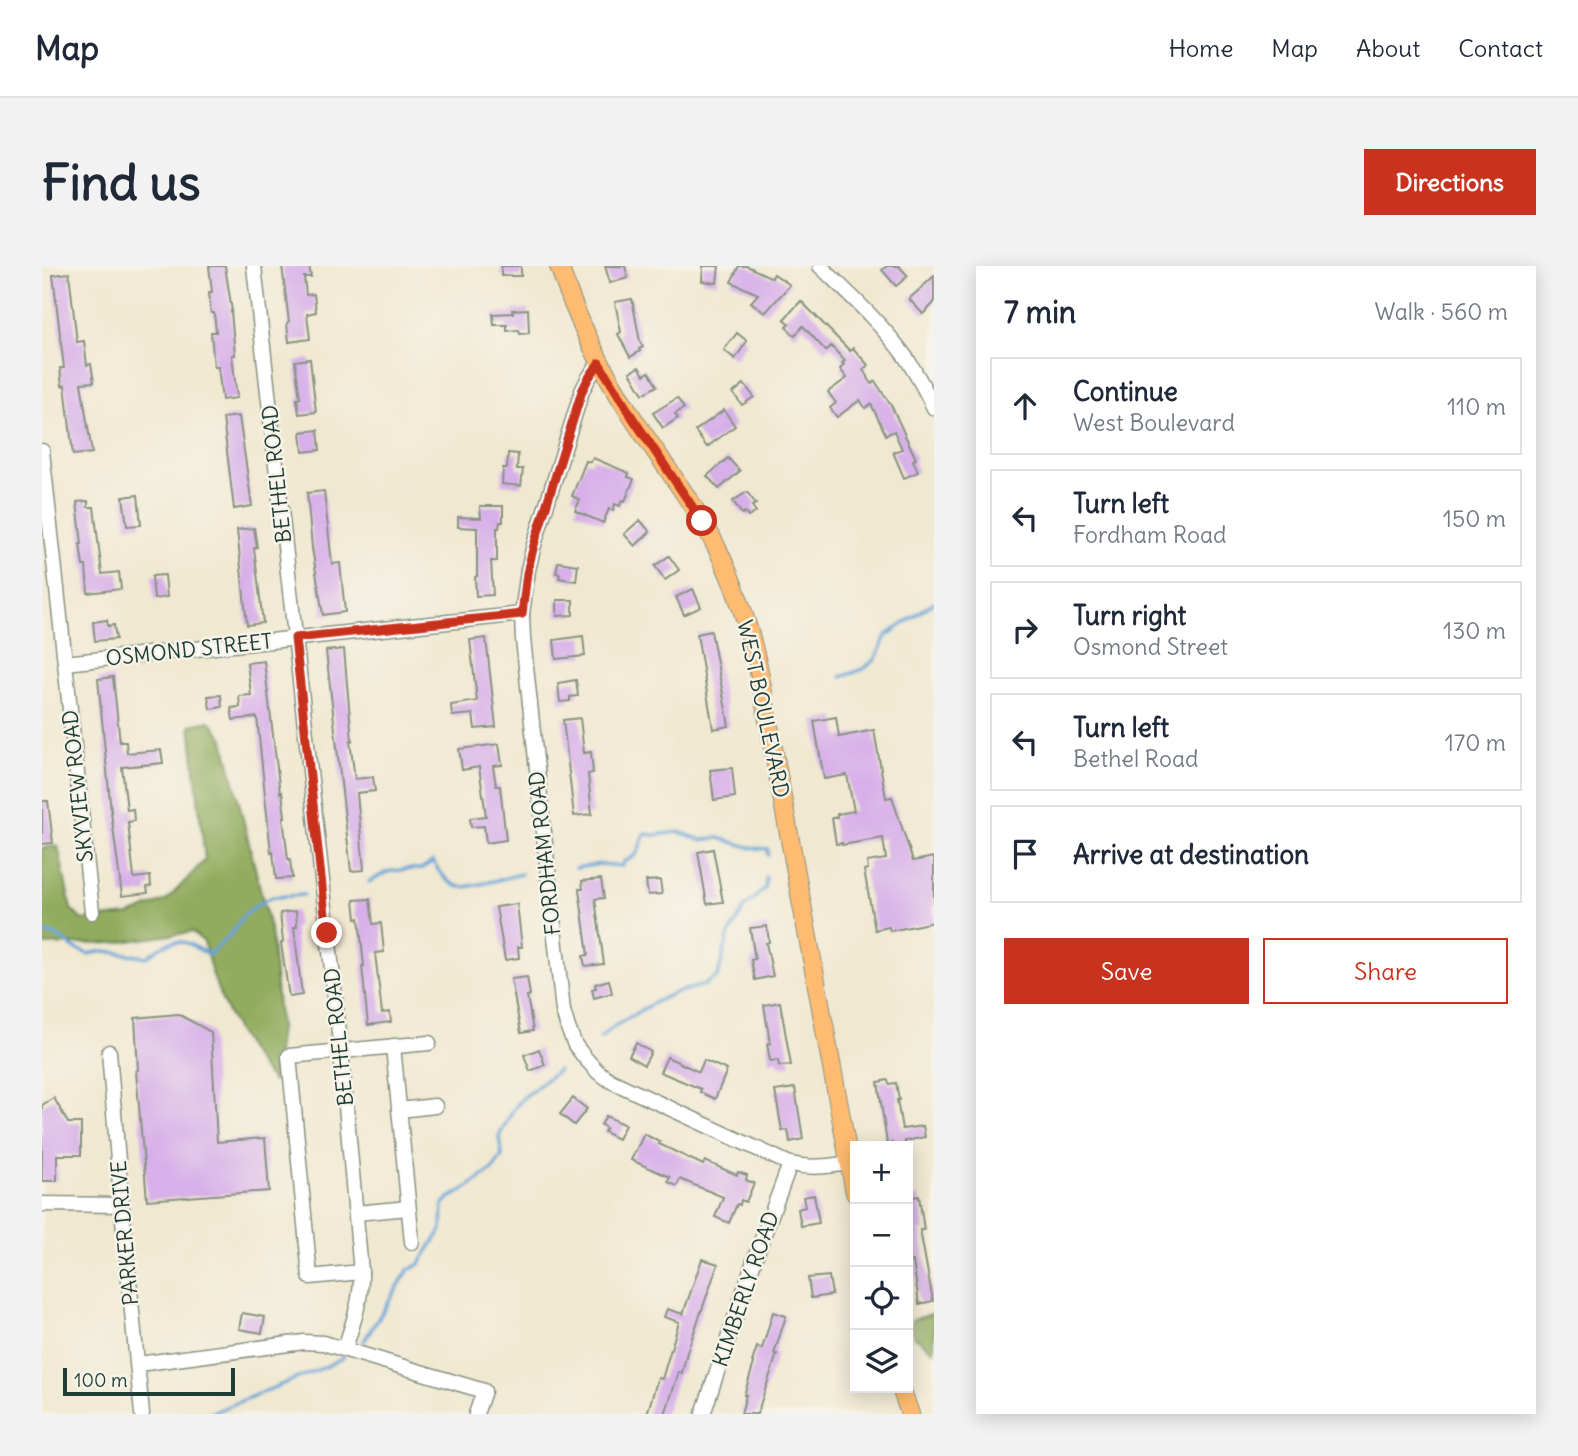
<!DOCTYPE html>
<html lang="en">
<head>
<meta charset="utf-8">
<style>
	:root { --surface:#fff; --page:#f2f2f3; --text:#1f2937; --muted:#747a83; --line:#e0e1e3; --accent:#c8321e }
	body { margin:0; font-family:Delius,sans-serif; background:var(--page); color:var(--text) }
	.controls { position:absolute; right:21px; bottom:21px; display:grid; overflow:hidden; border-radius:0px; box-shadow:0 4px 18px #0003 }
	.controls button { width:63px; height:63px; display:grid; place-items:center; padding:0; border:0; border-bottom:2px solid var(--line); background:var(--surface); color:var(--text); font:35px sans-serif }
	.scale { position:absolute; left:21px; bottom:18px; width:172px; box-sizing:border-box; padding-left:7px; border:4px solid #1f3d34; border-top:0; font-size:19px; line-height:24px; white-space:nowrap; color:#1f3d34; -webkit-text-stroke:5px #f7f3e8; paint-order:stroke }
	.stop { position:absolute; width:21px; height:21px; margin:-16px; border:5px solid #c8321e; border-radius:50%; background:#fff }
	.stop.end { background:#c8321e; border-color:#fff; box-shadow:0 2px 7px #0008 }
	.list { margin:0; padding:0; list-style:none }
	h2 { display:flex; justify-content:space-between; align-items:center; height:91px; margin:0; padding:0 28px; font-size:30px }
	h2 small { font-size:23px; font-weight:400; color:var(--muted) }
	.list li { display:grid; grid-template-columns:46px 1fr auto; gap:21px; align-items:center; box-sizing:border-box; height:98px; margin:0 14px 14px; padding:0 14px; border:2px solid var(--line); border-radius:0px }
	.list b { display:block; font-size:26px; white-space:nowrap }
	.list p { margin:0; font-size:23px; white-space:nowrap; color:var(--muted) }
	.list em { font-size:23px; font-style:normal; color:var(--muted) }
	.actions { display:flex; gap:14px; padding:21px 28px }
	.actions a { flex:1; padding:16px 0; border:2px solid var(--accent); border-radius:0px; text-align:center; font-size:24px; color:var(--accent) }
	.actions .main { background:var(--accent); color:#fff }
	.icon { flex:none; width:38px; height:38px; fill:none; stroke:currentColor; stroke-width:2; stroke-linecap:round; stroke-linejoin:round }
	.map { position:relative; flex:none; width:892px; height:1148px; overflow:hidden; border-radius:0px }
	header { display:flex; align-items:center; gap:42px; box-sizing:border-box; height:98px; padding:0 35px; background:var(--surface); border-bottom:2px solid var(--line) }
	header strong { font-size:33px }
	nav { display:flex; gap:38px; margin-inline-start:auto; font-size:24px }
	.intro { display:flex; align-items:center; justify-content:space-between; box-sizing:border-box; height:168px; padding:0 42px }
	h1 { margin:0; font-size:49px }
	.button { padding:18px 32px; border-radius:0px; background:var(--accent); color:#fff; font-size:24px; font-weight:700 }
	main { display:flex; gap:42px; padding:0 42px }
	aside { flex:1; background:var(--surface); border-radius:0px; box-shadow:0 4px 18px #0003 }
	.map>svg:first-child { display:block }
	.forest { fill:#92ac5e; stroke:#587449; stroke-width:2 }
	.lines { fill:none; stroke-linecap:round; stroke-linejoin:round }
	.stream { stroke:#65a3d7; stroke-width:3.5 }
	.building { fill:#d7afe9 }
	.minor-casing { stroke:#889282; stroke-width:17 }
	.major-casing { stroke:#889282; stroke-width:20 }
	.minor { stroke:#fff; stroke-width:14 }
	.major { stroke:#febb71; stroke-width:18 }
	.route { stroke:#c8321e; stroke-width:9 }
	.labels { text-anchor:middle; stroke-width:5; stroke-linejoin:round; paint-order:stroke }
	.street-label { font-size:21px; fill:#1f3d34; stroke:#f7f3e8 }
</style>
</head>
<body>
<header>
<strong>Map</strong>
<nav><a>Home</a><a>Map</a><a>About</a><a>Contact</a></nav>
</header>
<div class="intro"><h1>Find us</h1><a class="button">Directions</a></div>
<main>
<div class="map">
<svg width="892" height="1148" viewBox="0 0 892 1148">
	<rect width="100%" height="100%" fill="#f7f3e8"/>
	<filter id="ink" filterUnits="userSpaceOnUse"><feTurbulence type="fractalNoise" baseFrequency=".0143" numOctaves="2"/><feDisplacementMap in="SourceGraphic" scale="14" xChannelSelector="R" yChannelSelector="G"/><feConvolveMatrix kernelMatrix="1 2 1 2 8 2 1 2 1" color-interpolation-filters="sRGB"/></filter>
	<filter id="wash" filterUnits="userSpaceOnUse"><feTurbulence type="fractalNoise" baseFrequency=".00686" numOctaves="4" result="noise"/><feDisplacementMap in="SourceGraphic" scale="28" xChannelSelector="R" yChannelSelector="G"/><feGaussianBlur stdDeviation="1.57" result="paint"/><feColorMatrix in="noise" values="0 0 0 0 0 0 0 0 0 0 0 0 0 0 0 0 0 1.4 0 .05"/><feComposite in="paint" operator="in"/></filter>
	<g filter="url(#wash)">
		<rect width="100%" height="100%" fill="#f0e8d0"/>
		<g class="forest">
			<path d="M168,455L181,471L229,667L238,762L231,816C196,775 173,729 162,676L150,666L73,677L0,679V582L16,580L29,643L40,654L87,649L125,634L163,594L148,459Z"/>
			<path d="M892,1047V1085L872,1070L870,1054Z"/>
		</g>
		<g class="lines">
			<g class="stream">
				<path d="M799,411L821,403L833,394L844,370L892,336"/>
				<path d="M534,602L558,598L580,600L581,596C602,587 594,584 603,568L613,569L637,566L660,574L677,572L710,582L726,583V589"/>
				<path d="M327,616L345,606L364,603H379L391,595C396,605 406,619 419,621C428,622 467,611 479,608"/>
				<path d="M0,666L18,671L30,681L46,688L63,685L105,691C117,681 131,671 147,678C155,682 159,686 168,688L188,669L202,649L221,635L231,631L262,629"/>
				<path d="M558,772L573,760L613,736L632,727L662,719L676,710L686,671L696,653L702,642L723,622L724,611"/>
				<path d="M322,1075L367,1003L377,999L400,963L401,939L407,932L419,926L450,904L460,890L457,870L471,844L481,832L516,804"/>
				<path d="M167,1148L283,1101L302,1091"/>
			</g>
		</g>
		<g id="blocks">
			<g class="building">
				<path d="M167,0H183L190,45H189L193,89H190L195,132L180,134L176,101H172L169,66H174L172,47H169L167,26H170Z"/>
				<path d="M240,0H267L269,11H262L264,29L272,28L274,46L265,48L268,73L247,76L245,57L247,56Z"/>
				<rect x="459" y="0" width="20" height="10"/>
				<path d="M563,0H583L586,12L568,17Z"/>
				<path d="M661,0H677L675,17L660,15Z"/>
				<path d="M697,0H705L730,12L732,8L748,19L723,47L709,36L716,28L689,16Z"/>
				<path d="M845,0H857L866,10L854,20L840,4Z"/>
				<path d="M27,7L35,76L42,75L45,99L49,98L52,116L39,117L50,187L31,189L23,119L20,120L18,102H22L11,9Z"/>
				<path d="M892,10V37L881,48L867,33Z"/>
				<path d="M590,33L598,76L601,81L597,83L598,85L588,91L576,68L579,66L573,36Z"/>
				<path d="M759,35L808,85L811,82L826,99L821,104L830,118L833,115L850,141L874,193L871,194L876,206L862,212L851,186L860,183L852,165L844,169L829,138L823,142L818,134L795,151L788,142L794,137L786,126L805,112L798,103L802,99L800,97L803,95L789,80L784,85L761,60L753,70L744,61L747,58L742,53Z"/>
				<path d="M486,43L487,67L478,68L477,64L465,65V59H452L451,48L471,47L470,44Z"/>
				<path d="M695,67L705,75L693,93L682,84Z"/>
				<path d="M268,93L274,146L257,148L255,133L258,132L253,95Z"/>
				<path d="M597,101L602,109L607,106L615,120L601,128L588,106Z"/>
				<path d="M702,118L712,131L700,139L691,127Z"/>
				<path d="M635,132L642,142L633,148L636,152L621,162L611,147Z"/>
				<path d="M682,144L693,160L665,181L653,165Z"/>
				<path d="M197,150L210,240L192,243L181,152Z"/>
				<path d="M276,164L278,184L261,186L259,166Z"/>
				<path d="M466,187L476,188L475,203H481L479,220L460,218L461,202H465Z"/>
				<path d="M551,192L587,207L586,211L592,213L583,235L580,234L578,240L573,238L571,244L567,243L561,257L533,245L538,234L530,230L544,195L549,196Z"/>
				<path d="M686,192L698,205L677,223L665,210Z"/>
				<path d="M282,225L290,298L298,297L303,346L281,349L270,282L265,227Z"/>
				<path d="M705,226L714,238L710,240L714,246L706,251L703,246L700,248L691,235Z"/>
				<path d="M96,229L99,259L85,260L81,231Z"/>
				<path d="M46,235V241H52L60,308L77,306L79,323L46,327L44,300H41L38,278H40L35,236Z"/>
				<path d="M438,240H461V256H458L457,262H455V295H449L451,329L434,330L433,311L435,310V262L416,261V251L439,252Z"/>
				<path d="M598,254L608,266L593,280L582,268Z"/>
				<path d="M212,262L215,281L212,282L221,357L205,359L195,264Z"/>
				<path d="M627,290L637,304L623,314L613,300Z"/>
				<path d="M516,296L536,299L534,315L517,312L518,308L514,307Z"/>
				<path d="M123,309L125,331L112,333L110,310Z"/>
				<path d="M651,323L659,341L642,349L634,331Z"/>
				<path d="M515,334H531V349L515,350Z"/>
				<path d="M65,354L66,360L72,359L74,373L53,375L51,356Z"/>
				<path d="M669,365L687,460L671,463L655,368Z"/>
				<path d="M541,370L543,390L514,393L512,374Z"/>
				<path d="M444,372L454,461L433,463L431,448L410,450L409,439L435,435L428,374Z"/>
				<path d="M302,383L310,475H308L313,513L331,511L333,525L315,527L322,604L309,605L284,385Z"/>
				<path d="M222,395L238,527L240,526L243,551H241L246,593H248L250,612L234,613L231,586L229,587L215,451L191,454L189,442L198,441L197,430L209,429L205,397Z"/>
				<path d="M71,411L78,476H84L85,487L119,484L121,497L80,501L85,544L91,543L92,555L86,556L92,612L108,610L109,620L105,621L106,627L80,630L69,546L56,413Z"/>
				<path d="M534,414L536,430L528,431V435L518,436L516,417Z"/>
				<path d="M179,429L180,441L168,443L166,430Z"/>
				<path d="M794,451L797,471L832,464L844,532L850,531L871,595L892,591V656L848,665L847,661L833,664L822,604L826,603L825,596L844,593L841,572L800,579V577L794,578L790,552L795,551V548L812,545L805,509L782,513L772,455Z"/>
				<path d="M538,452L542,487L549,486L551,507L546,508L550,548L532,550L521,454Z"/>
				<path d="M457,478L460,499L451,500L454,520H458L464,574L444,577L442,560L429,561L428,552L444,550L437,501L420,504L417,483Z"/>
				<path d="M690,502L693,531L672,534L668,504Z"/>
				<path d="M0,535H6L11,577L0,578Z"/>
				<path d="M671,583L681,636L665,638L656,586Z"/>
				<path d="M559,613L562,632L553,633L562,698L543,700L541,690L546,689L537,623H541L540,615Z"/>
				<path d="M618,614L620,628L606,629L604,615Z"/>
				<path d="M328,633L331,658L339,657L342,686L333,687L340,747L348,746L349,756L326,759L320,700H322L317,652L314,653L312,634Z"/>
				<path d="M475,638L480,681H476L477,692L463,694L454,641Z"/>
				<path d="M254,645L255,661H252L260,729L247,731L239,677L241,676L238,647Z"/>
				<path d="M725,660L727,676L724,677L731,710L713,714L709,694L713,693L708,662Z"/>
				<path d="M485,711L488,729L485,730L491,765L479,767L469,713Z"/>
				<path d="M567,714L570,727L552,732L550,723L554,722L553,718Z"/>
				<path d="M738,736L749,799L737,800L736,794L728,795L725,778L728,777L722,739Z"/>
				<path d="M136,748L169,766L175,876L223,872L227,925L105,934L94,805L96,804L93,752Z"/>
				<path d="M594,777L609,786L602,799L587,790Z"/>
				<path d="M497,783L503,799L488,805L482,789Z"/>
				<path d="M625,791L657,806L662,794L685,804L673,833L658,826L659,823L618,806Z"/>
				<path d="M846,814L847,818L854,817L857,834H855L860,863L881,860L883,871L863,875V878L851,880L850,877L845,878L836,816Z"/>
				<path d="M753,822L761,873L748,876L746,864L740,865L733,825Z"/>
				<path d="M12,832L26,857H39V889H15V915H0V839Z"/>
				<path d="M531,832L545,843L532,859L518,848Z"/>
				<path d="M564,850L583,859L576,873L562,866L564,862L559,859Z"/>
				<path d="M602,868L618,876L617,878L661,899L663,895L695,909L696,906L705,909L704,914L712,917L704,936L699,934L698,939L695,938L687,957L673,951L681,931L638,913L635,920L626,916L628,911L589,894Z"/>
				<path d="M772,929L777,957L759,960L756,943L763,941L761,931Z"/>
				<path d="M877,930L882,964H878L891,1035L877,1038L871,995L866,996V932Z"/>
				<path d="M660,993L676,998L645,1086L640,1107L637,1106L623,1148H605L616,1112L620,1113L637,1056L622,1051L625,1043L641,1048Z"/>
				<path d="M787,1010L790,1029L769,1032L766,1012Z"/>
				<path d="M731,1046L744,1050L732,1088H735L715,1148H699L704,1129H702L712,1097L710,1096L715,1081L720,1083Z"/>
				<path d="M200,1047L223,1051L220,1067L197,1063Z"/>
			</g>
		</g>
	</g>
	<g filter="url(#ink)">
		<use href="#blocks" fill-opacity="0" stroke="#889282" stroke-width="2"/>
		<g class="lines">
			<g class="minor-casing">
				<g id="minor">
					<path d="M212,0L299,785L319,1006C320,1033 311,1057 303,1082"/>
					<path d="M778,0C808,29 841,59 865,93C875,109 884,125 892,142"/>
					<path d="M557,97L546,113L540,125L492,279L486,304L480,348L481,373L521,745L526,762L533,779L544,793L556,806L569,815L748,898C769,903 787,900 807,897"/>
					<path d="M0,185L50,646"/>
					<path d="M23,397L480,348"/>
					<path d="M351,780L370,976"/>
					<path d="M67,786L80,943L100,1148"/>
					<path d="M357,844L393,840"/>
					<path d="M0,938L80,939"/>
					<path d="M314,947L366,942"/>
					<path d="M319,1006L268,1011L247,790L387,777"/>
					<path d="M96,1098L262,1076L281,1077L442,1125L434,1148"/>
					<path d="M661,1148L713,992L748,898"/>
				</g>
			</g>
			<g class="major-casing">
				<g id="major">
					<path d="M517,0C535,54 558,101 589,149C614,188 643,225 666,265C690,308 705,353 716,400L813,927"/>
					<path d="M859,1122L868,1148"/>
				</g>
			</g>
			<use href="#minor" class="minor"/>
			<use href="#major" class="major"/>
		</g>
	</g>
	<g class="lines" filter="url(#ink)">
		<path class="route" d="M285,667L253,372L480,348L485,307L492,279L540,125L546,113L557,97L590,151L660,255"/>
	</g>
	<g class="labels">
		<g class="street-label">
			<text transform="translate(235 208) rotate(-96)" y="7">BETHEL ROAD</text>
			<text transform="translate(147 384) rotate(-6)" y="7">OSMOND STREET</text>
			<text transform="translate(721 443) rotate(78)" y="7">WEST BOULEVARD</text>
			<text transform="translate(36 520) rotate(-96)" y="7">SKYVIEW ROAD</text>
			<text transform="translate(503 587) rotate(-96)" y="7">FORDHAM ROAD</text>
			<text transform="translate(297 771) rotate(-96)" y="7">BETHEL ROAD</text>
			<text transform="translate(83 967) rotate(-95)" y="7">PARKER DRIVE</text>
			<text transform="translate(704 1023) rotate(-71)" y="7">KIMBERLY ROAD</text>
		</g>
	</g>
</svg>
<div class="controls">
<button>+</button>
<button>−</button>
<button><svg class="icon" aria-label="locate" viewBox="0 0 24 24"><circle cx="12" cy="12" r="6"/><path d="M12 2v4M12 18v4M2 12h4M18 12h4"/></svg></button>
<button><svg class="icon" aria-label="layers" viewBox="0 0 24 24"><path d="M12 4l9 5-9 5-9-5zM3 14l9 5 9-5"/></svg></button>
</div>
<div class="scale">100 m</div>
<div class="stop" style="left:660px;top:255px"></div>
<div class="stop end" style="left:285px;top:667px"></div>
</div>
<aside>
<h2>7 min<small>Walk · 560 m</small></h2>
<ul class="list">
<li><svg class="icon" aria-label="ahead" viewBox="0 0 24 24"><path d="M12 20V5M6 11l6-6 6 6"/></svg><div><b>Continue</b><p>West Boulevard</p></div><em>110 m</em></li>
<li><svg class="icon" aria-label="left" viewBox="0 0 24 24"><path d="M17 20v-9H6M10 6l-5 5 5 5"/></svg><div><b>Turn left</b><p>Fordham Road</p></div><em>150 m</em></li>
<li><svg class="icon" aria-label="right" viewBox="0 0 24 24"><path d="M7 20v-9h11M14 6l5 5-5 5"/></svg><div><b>Turn right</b><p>Osmond Street</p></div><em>130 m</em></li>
<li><svg class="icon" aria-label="left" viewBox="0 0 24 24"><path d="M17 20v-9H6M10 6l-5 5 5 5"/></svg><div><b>Turn left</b><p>Bethel Road</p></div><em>170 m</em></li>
<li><svg class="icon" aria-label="arrive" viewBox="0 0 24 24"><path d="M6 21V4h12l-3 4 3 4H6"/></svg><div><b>Arrive at destination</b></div></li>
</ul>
<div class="actions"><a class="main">Save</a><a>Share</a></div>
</aside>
</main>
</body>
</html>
